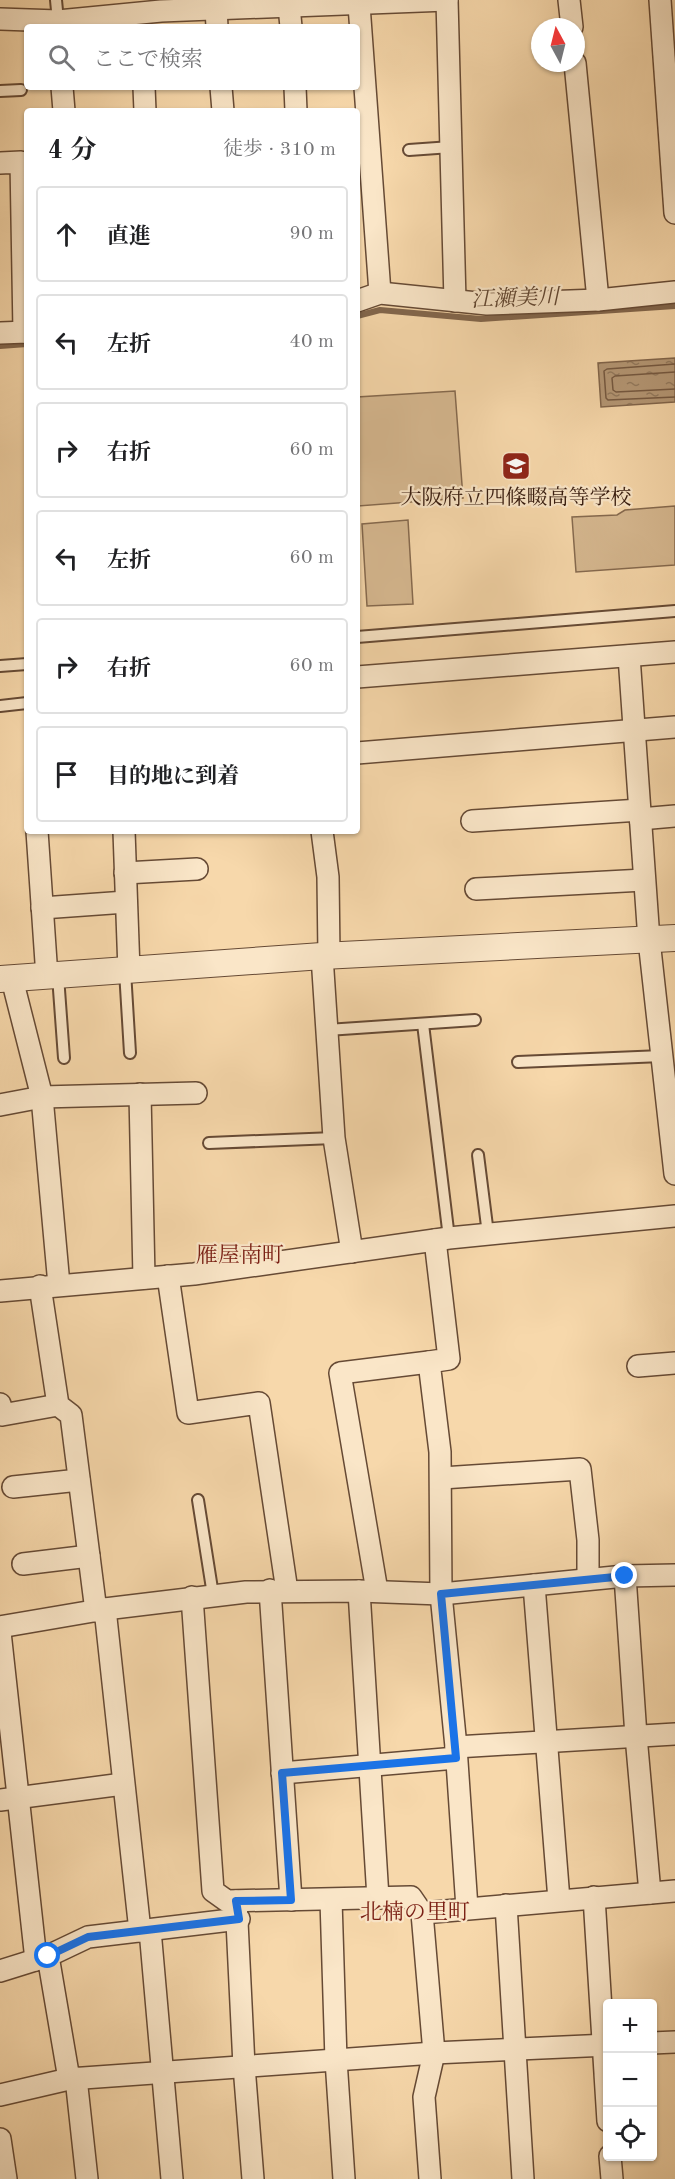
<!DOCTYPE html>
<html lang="ja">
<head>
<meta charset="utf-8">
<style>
	:root { --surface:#fff; --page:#f2f2f2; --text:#202124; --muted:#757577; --line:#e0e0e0 }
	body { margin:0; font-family:"Old Standard TT","Noto Serif JP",serif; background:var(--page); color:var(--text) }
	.controls { position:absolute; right:18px; bottom:18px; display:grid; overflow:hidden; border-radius:6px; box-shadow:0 2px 4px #0004 }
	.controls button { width:54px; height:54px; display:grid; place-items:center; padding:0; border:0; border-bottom:2px solid var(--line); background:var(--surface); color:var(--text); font:30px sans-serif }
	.compass { position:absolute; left:531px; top:18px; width:54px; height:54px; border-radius:50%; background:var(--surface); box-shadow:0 2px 4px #0004; rotate:353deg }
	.stop { position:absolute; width:18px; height:18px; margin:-14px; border:4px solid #1a73e8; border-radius:50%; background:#fff }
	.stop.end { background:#1a73e8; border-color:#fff; box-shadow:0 2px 6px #0008 }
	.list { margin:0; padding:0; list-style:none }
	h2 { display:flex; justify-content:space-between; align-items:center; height:78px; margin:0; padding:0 24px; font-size:26px }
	h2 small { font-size:20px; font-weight:400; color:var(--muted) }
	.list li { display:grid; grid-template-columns:39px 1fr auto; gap:18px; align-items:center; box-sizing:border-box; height:96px; margin:0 12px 12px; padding:0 12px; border:2px solid var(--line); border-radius:6px }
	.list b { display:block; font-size:22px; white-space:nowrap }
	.list em { font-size:20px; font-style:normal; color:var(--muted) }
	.icon { flex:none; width:33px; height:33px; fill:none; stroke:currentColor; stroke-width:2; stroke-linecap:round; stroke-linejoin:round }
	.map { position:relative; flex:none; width:675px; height:2179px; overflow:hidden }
	.search { position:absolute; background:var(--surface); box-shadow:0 2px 4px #0004; left:24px; top:24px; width:336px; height:66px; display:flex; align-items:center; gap:15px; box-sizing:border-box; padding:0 21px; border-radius:6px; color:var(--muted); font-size:22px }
	.panel { position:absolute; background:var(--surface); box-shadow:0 2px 4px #0004; left:24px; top:108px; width:336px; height:726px; border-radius:6px }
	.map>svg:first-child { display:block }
	.garden { fill:#d6b890; stroke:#866a4f; stroke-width:1.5 }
	.water { fill:url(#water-ripples); stroke:#82664c; stroke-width:1.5 }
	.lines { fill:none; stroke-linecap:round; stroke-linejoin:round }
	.shore { stroke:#765a42; stroke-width:1.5 }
	.stream { stroke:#82664c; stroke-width:6 }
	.service-casing { stroke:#664a35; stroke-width:14 }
	.minor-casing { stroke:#664a35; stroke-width:24 }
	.tertiary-casing { stroke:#664a35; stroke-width:28 }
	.service { stroke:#fae6c8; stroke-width:10 }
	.minor { stroke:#fae6c8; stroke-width:21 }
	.tertiary { stroke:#fae6c8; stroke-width:26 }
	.route { stroke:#1a73e8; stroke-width:8 }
	.labels { text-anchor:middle; stroke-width:4.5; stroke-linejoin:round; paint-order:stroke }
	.poi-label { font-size:21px; fill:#361b0e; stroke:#fae6c8 }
	.water-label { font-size:22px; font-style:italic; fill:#624732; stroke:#fae6c8 }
	.neighbourhood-label { font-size:22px; fill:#7a1f14; stroke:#fae6c8 }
</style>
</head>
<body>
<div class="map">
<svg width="675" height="2179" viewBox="0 0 675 2179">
	<defs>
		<pattern id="water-ripples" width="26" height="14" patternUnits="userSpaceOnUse" patternTransform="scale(1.5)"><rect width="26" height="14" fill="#b59876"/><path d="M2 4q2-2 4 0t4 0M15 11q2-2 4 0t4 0" fill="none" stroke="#947b5f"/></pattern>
	</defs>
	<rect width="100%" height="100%" fill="#f7d8ab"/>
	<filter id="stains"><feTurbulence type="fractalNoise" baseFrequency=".00333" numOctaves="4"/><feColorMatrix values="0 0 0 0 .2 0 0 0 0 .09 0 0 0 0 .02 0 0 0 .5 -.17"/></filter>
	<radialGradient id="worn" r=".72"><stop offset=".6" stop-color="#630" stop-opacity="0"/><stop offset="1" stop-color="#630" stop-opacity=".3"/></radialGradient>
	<g class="garden">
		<path d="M455,391L463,498L358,506L357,397Z"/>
		<path d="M675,506V565L576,572L572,517L617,515L625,510Z"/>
		<path d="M408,520L413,604L367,606L362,524Z"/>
	</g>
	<path class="water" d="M675,358V402L601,407L598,363Z"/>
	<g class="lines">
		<g class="shore">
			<path d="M675,364L607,369L604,371L606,398L608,400L675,397"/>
			<path d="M675,372L615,376L612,378L613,390L616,392L675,389"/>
		</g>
		<g class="stream">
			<path d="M357,316L380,310L481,319L675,306"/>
			<path d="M0,346L27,344"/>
		</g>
		<g class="service-casing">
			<g id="service">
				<path d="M56,0L58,21"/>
				<path d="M0,91L21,90"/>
				<path d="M409,150L451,147"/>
				<path d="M357,637L675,611"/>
				<path d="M0,666L27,664"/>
				<path d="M0,706L27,703"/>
				<path d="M125,971L130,1053"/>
				<path d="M58,976L64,1058"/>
				<path d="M423,1024L449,1238"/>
				<path d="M327,1030L475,1020"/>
				<path d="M518,1062L662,1056"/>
				<path d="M209,1143L334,1138"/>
				<path d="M478,1155L488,1234"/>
				<path d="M198,1500L213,1595"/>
			</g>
		</g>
		<g class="minor-casing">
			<g id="minor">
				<path d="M447,0L455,301"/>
				<path d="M569,0L572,27"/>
				<path d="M660,0L675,213"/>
				<path d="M359,5L380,293"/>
				<path d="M289,6L291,27"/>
				<path d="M216,8L217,27"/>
				<path d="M0,19L58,21L161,11L447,0"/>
				<path d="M575,63L598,300"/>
				<path d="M62,87L64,111"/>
				<path d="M144,87L145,111"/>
				<path d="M221,87L223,111"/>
				<path d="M295,87L296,111"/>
				<path d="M0,163L21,162L24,332"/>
				<path d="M357,301L380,293L487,304L598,300L675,292"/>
				<path d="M0,333L27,332"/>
				<path d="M629,656L649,940L675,1174"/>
				<path d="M357,677L675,652"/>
				<path d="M357,753L675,727"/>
				<path d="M640,819L675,816"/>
				<path d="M472,821L640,810"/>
				<path d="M37,831L47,977"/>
				<path d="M124,831L129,971"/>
				<path d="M322,831L328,877L329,956"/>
				<path d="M125,873L197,869"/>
				<path d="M476,889L644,880"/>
				<path d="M42,908L126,902"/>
				<path d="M322,956L334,1138L352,1252"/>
				<path d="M12,979L42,1097L59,1285"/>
				<path d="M140,1094L144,1278"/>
				<path d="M0,1105L42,1097L196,1093"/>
				<path d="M435,1240L449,1359L429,1362L440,1452L441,1594L456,1747L467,1908"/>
				<path d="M168,1276L188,1413L259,1403L287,1591"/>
				<path d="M40,1286L58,1405L71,1415L96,1611"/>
				<path d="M0,1291L194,1274L449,1238L675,1216"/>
				<path d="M638,1366L675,1363"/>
				<path d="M0,1404L2,1415L58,1405"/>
				<path d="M442,1478L580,1469L588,1540V1579"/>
				<path d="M13,1487L79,1480"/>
				<path d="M23,1564L89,1556"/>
				<path d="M625,1576L636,1736L650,1893"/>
				<path d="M534,1585L559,1900"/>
				<path d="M270,1590L291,1900"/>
				<path d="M359,1591L378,1898"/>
				<path d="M377,1591L340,1373L429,1362"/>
				<path d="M192,1597L213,1891L227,1901L411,1897L422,1913L434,2053L424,2097L430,2179"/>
				<path d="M105,1609L140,1931"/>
				<path d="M0,1627L105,1609L246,1592L359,1591L441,1594L625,1576L675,1575"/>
				<path d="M0,1632L36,1960"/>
				<path d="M456,1747L675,1734"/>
				<path d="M282,1773L456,1758"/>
				<path d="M0,1800L123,1784"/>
				<path d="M594,1897L608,2121"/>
				<path d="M331,1900L336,2060L344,2179"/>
				<path d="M236,1901L244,2066L253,2179"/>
				<path d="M506,1905L523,2179"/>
				<path d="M422,1913L675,1891"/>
				<path d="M150,1930L172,2179"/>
				<path d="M48,1956L69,2079"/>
				<path d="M0,1971L48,1956L88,1937L239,1919"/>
				<path d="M652,2043L675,2042"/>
				<path d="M76,2078L87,2179"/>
				<path d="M0,2095L69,2079L434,2053L608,2045"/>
				<path d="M0,2139L6,2179"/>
				<path d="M610,2156L612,2179"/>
			</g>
		</g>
		<g class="tertiary-casing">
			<path id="tertiary" d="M0,979L322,956L675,938"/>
		</g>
		<use href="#service" class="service"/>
		<use href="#minor" class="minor"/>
		<use href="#tertiary" class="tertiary"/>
	</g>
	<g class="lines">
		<path class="route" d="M48,1956L88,1937L239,1919L236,1901L291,1900L282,1773L456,1758L441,1594L625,1576"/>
	</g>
	<defs>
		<g id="school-square" transform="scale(1.5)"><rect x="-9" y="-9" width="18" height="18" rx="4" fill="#8f2418" stroke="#fae6c8"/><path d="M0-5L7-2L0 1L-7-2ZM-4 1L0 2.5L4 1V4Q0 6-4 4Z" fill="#fff"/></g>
	</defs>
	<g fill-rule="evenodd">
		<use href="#school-square" x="516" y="466"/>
	</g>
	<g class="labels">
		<g class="poi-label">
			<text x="516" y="504">大阪府立四條畷高等学校</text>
		</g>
		<g class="water-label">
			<text transform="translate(515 297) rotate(-2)" y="8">江瀬美川</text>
		</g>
		<g class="neighbourhood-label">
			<text x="240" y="1262">雁屋南町</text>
			<text x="415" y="1919">北楠の里町</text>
		</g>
	</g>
	<rect width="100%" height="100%" filter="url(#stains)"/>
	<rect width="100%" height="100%" fill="url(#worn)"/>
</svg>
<div class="controls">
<button>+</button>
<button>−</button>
<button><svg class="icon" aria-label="locate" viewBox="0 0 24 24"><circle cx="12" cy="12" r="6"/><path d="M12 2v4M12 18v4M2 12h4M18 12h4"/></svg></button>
</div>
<svg class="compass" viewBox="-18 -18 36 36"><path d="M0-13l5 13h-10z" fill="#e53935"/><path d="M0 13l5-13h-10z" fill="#757577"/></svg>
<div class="stop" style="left:48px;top:1956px"></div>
<div class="stop end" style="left:625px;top:1576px"></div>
<div class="search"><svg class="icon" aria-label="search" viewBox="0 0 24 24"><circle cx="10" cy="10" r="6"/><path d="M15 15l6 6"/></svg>ここで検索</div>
<section class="panel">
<h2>4 分<small>徒歩 · 310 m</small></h2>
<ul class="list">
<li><svg class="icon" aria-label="ahead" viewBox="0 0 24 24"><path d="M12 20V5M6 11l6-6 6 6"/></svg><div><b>直進</b></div><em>90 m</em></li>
<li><svg class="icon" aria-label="left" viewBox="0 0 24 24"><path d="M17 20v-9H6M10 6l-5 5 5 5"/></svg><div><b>左折</b></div><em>40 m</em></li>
<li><svg class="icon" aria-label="right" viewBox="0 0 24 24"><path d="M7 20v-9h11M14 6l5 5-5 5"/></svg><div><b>右折</b></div><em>60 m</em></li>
<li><svg class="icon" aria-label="left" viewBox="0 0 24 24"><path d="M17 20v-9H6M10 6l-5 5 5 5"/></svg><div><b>左折</b></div><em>60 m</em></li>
<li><svg class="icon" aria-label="right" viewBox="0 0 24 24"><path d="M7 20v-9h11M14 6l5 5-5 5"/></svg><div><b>右折</b></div><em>60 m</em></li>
<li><svg class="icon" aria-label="arrive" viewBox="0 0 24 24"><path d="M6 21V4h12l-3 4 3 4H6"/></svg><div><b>目的地に到着</b></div></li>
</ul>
</section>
</div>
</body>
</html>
